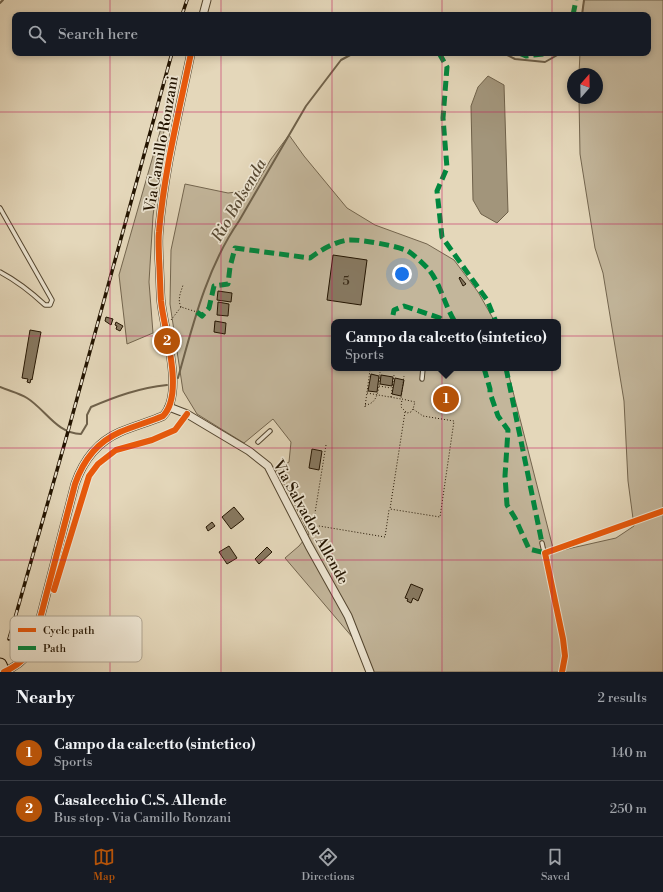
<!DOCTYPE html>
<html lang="en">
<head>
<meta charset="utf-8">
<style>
	:root { --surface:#171b24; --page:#242831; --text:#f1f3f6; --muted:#9ea1a6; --line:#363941; --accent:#b45309 }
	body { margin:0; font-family:"Libre Bodoni",serif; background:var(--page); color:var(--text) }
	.compass { position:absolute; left:567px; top:68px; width:36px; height:36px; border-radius:50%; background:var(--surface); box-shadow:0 2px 6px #0003; rotate:20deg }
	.you { position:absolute; left:402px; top:274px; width:14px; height:14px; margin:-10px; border:3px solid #fff; border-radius:50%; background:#1a73e8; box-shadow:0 0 0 6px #1a73e833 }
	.badge { display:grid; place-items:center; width:26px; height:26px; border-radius:50%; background:var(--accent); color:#fff; font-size:13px; font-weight:700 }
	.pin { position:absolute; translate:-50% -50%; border:2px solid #fff; box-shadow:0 1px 4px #0006 }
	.popup { position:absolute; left:331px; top:319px; width:230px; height:52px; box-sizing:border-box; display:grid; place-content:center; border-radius:8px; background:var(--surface); filter:drop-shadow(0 1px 3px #0005); font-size:13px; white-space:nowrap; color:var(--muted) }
	.popup b { font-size:15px; color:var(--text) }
	.popup::after { content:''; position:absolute; left:50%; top:100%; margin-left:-8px; border:8px solid transparent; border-top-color:var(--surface) }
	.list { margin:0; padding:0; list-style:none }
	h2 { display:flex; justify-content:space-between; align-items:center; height:52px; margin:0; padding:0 16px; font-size:17px }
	h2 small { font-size:13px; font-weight:400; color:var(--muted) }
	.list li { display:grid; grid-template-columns:26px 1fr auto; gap:12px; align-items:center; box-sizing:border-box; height:56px; padding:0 16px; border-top:1px solid var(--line) }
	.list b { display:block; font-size:15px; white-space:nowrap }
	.list p { margin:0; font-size:13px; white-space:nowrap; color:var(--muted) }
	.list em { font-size:13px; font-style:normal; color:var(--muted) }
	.icon { flex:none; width:22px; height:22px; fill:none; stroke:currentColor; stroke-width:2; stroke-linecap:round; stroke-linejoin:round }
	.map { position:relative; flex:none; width:663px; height:672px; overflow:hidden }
	.search { position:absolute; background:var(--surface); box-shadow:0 2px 6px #0003; left:12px; right:12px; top:12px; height:44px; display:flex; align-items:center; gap:10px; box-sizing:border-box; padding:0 14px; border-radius:8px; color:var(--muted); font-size:15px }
	.sheet { height:164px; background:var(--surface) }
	nav { display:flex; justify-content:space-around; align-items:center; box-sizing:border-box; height:56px; border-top:1px solid var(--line); background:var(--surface); font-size:11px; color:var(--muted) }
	nav a { display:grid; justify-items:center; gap:2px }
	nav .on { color:var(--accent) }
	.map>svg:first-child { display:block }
	.green { fill:#c3b69b; stroke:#73654e }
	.water { fill:#a2957b; stroke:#6f614a }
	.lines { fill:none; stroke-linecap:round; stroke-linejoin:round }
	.stream { stroke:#6f614a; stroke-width:2 }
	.building { fill:#877961; stroke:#231401 }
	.lane-casing { stroke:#53452f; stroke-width:5.5 }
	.street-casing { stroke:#53452f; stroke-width:9 }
	.highway-casing { stroke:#231401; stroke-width:15 }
	.path { stroke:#231401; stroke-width:1; stroke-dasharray:1 2; stroke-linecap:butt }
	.lane { stroke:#ede5d2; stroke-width:3.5 }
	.street { stroke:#ede5d2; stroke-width:7 }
	.highway { stroke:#e4d7ba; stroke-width:13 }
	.rail-casing { stroke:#231401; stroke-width:3.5 }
	.rail { stroke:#ede5d2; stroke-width:2; stroke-dasharray:6; stroke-linecap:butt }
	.quiet { stroke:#00873e; stroke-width:5; stroke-dasharray:10 5; stroke-linecap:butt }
	.cycleway-casing { stroke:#ede5d2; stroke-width:8 }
	.cycleway { stroke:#e8590c; stroke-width:6 }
	.grid { fill:none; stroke:#c2185b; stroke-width:1; stroke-opacity:0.55 }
	.labels { text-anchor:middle; stroke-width:3.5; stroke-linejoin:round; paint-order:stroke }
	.number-label { font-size:13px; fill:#3c2d19 }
	.street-label { font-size:15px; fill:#231401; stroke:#ede5d2 }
	.water-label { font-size:16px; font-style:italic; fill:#564832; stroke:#ede5d2 }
	.key { fill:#ede5d2; stroke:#b0a693; stroke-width:1 }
	.key-label { font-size:11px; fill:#231401 }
</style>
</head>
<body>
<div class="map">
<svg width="663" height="672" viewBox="0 0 663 672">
	<rect width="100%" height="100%" fill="#e4d7ba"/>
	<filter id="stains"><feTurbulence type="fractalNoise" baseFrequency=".005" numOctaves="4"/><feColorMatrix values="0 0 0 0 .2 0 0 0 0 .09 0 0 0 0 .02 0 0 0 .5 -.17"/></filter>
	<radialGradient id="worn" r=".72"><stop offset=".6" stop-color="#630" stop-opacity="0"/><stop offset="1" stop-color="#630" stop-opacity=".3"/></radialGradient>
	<g class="green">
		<path d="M584,0H663V672H367L353,638L285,558L299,546L309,534L289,493L276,470L289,462L291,442L273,419L244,443L197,414L183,391L170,304L171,250L185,184L228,193L253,190L271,159L289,135L304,156L347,208L375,225L427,244L454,260L478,292L495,322H334V368H507L554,552L616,538L634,526L628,481L624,401L603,273L595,248L580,154L579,98H597V74H579L580,53H648V15H582Z"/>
		<path d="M167,107L153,216L149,282L153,333L127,344L119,275Z"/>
	</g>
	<path class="water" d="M488,76L504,85L508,212L497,223L481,214L473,200L471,106L478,87Z"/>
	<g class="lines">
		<g class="stream">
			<path d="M0,3L3,0"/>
			<path d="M582,15L584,0"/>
			<path d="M503,53L515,59L545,62L561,53"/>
			<path d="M178,378C193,324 207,267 239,221L306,106L341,60L354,53"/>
			<path d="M0,387C9,391 19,393 27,398C45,409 57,434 81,434L87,424V415L91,407C117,396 139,388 167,385"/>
		</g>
	</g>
	<g class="building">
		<path d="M333,255L367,260L361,305L327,300Z"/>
		<path d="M460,277L466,284L463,286L459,278Z"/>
		<path d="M218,291L232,293L231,302L217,300Z"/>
		<path d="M218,302L229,304L228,316L217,315Z"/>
		<path d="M106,317L113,319L111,325L105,321Z"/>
		<path d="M215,321L226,323L225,334L214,332Z"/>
		<path d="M116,322L123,326L120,331L116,329L117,326L115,325Z"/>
		<path d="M30,330L41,332L32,380L31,379L30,383L27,382L28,379L22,378Z"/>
		<path d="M371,374L379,376L377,392L368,391Z"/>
		<path d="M381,375L393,377L392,386L380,384Z"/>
		<path d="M395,378L404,380L401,396L392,394Z"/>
		<path d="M312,449L322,451L319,470L309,468Z"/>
		<path d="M234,507L244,519L231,529L222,517Z"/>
		<path d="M212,522L215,526L208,531L206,527Z"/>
		<path d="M229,546L237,558L227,564L219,552Z"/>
		<path d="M267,547L272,552L259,564L255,559Z"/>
		<path d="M411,584L423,589L418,601L413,598L411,603L407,601L408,599L405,598Z"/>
	</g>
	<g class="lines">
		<g class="lane-casing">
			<g id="lane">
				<path d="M0,208L52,300L50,305H45C31,292 17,281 0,272"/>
				<path d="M422,379L423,368"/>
				<path d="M258,442L270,431"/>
				<path d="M542,543L563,639L565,656L562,672"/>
			</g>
		</g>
		<g class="street-casing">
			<g id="street">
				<path d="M203,15L207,0"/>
				<path d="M169,407L187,414L249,451L268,466L309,546L348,616L370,672"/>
				<path d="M4,672C17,666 27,659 33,646L75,484C83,461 97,442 120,432C134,426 149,422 163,416C185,393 164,331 161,301C160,287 160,273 159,259C159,250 158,241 159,232C164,171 179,112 191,53"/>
			</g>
		</g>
		<g class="highway-casing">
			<path id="highway" d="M0,665L3,672"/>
		</g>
		<g class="path">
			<path d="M181,307C177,299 181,292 183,285"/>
			<path d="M171,320L181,307L197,312"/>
			<path d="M379,386L391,388"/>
			<path d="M367,393L401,399L404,376"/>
			<path d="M391,397L394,375"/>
			<path d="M365,405C380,404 379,383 380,372"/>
			<path d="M365,407L370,370"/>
			<path d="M405,412L390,509L440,517L454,421L423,416L413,409L415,402L402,399L401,407L407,413L411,412L413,409"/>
			<path d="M326,445L313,525L385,537L389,510"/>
		</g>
		<use href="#lane" class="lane"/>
		<use href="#street" class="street"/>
		<use href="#highway" class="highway"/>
		<g class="rail-casing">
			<g id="rail">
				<path d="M182,15L187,0"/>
				<path d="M9,639L67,435L172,53"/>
			</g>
		</g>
		<use href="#rail" class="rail"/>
		<g class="quiet">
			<path d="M573,15L576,0"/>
			<path d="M439,53L447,67L443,118L447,168L437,191L442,237L487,300L496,322"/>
			<path d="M519,53L526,56L551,53"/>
			<path d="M197,312L202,316L209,308L214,286L228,284L230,267L235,248L310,258C321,250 334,242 348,240C361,239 397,246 408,251C413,254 425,265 429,270C440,283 445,306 455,322"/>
			<path d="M393,315L394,310L404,306L440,318L444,322"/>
			<path d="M484,368L490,389V393L498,416L508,430L505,476L507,505L515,518L529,549L545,553"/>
			<path d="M506,368L542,543"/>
		</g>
		<g class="cycleway-casing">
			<g id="cycleway">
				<path d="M54,590L89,476L98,464L116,450L152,440L175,430L187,414"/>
				<path d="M4,672C17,666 27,659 33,646L75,484C83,461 97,442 120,432C134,426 149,422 163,416C185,393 164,331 161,301C160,287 160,273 159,259C159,250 158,241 159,232C164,171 179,112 191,53"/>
				<path d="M562,672L565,656L563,639L545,553L663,511"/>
			</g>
		</g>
		<use href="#cycleway" class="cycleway"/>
	</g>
	<path class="grid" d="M110,0V15M221,0V15M332,0V15M442,0V15M552,0V15M110,53V672M221,53V672M332,53V672M442,53V672M552,53V672M0,112H663M0,224H663M0,336H663M0,448H663M0,560H663"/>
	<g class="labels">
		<g class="number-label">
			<text x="346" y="285">5</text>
		</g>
		<g class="street-label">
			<text transform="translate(161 144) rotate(-80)" y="5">Via Camillo Ronzani</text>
			<text transform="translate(311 522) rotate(61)" y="5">Via Salvador Allende</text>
		</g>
		<g class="water-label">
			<text transform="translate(238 200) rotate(-60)" y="6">Rio Bolsenda</text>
		</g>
	</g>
	<rect x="10" y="616" width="132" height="46" rx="6" class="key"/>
	<rect x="18" y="628" width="18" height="4" fill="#e8590c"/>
	<rect x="18" y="646" width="18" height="4" fill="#00873e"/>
	<g class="key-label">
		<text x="43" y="634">Cycle path</text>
		<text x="43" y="652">Path</text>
	</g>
	<rect width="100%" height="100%" filter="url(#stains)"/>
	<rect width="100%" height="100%" fill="url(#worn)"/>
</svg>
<svg class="compass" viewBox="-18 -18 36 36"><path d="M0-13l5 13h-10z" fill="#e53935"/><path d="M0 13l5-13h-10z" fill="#9ea1a6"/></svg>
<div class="you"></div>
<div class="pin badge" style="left:446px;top:399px">1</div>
<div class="popup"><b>Campo da calcetto (sintetico)</b>Sports</div>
<div class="pin badge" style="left:167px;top:341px">2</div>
<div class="search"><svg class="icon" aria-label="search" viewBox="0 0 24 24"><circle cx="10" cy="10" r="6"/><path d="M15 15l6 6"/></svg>Search here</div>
</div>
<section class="sheet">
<h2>Nearby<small>2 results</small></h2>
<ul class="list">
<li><span class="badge">1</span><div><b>Campo da calcetto (sintetico)</b><p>Sports</p></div><em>140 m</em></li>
<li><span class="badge">2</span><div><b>Casalecchio C.S. Allende</b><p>Bus stop · Via Camillo Ronzani</p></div><em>250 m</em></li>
</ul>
</section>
<nav>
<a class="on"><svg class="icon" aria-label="map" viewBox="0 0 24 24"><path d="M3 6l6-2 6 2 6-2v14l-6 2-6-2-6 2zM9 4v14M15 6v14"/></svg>Map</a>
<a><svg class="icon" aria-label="directions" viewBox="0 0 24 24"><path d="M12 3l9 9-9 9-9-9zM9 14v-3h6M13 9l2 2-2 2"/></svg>Directions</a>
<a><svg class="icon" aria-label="saved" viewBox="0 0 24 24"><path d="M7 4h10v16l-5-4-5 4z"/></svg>Saved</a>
</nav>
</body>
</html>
